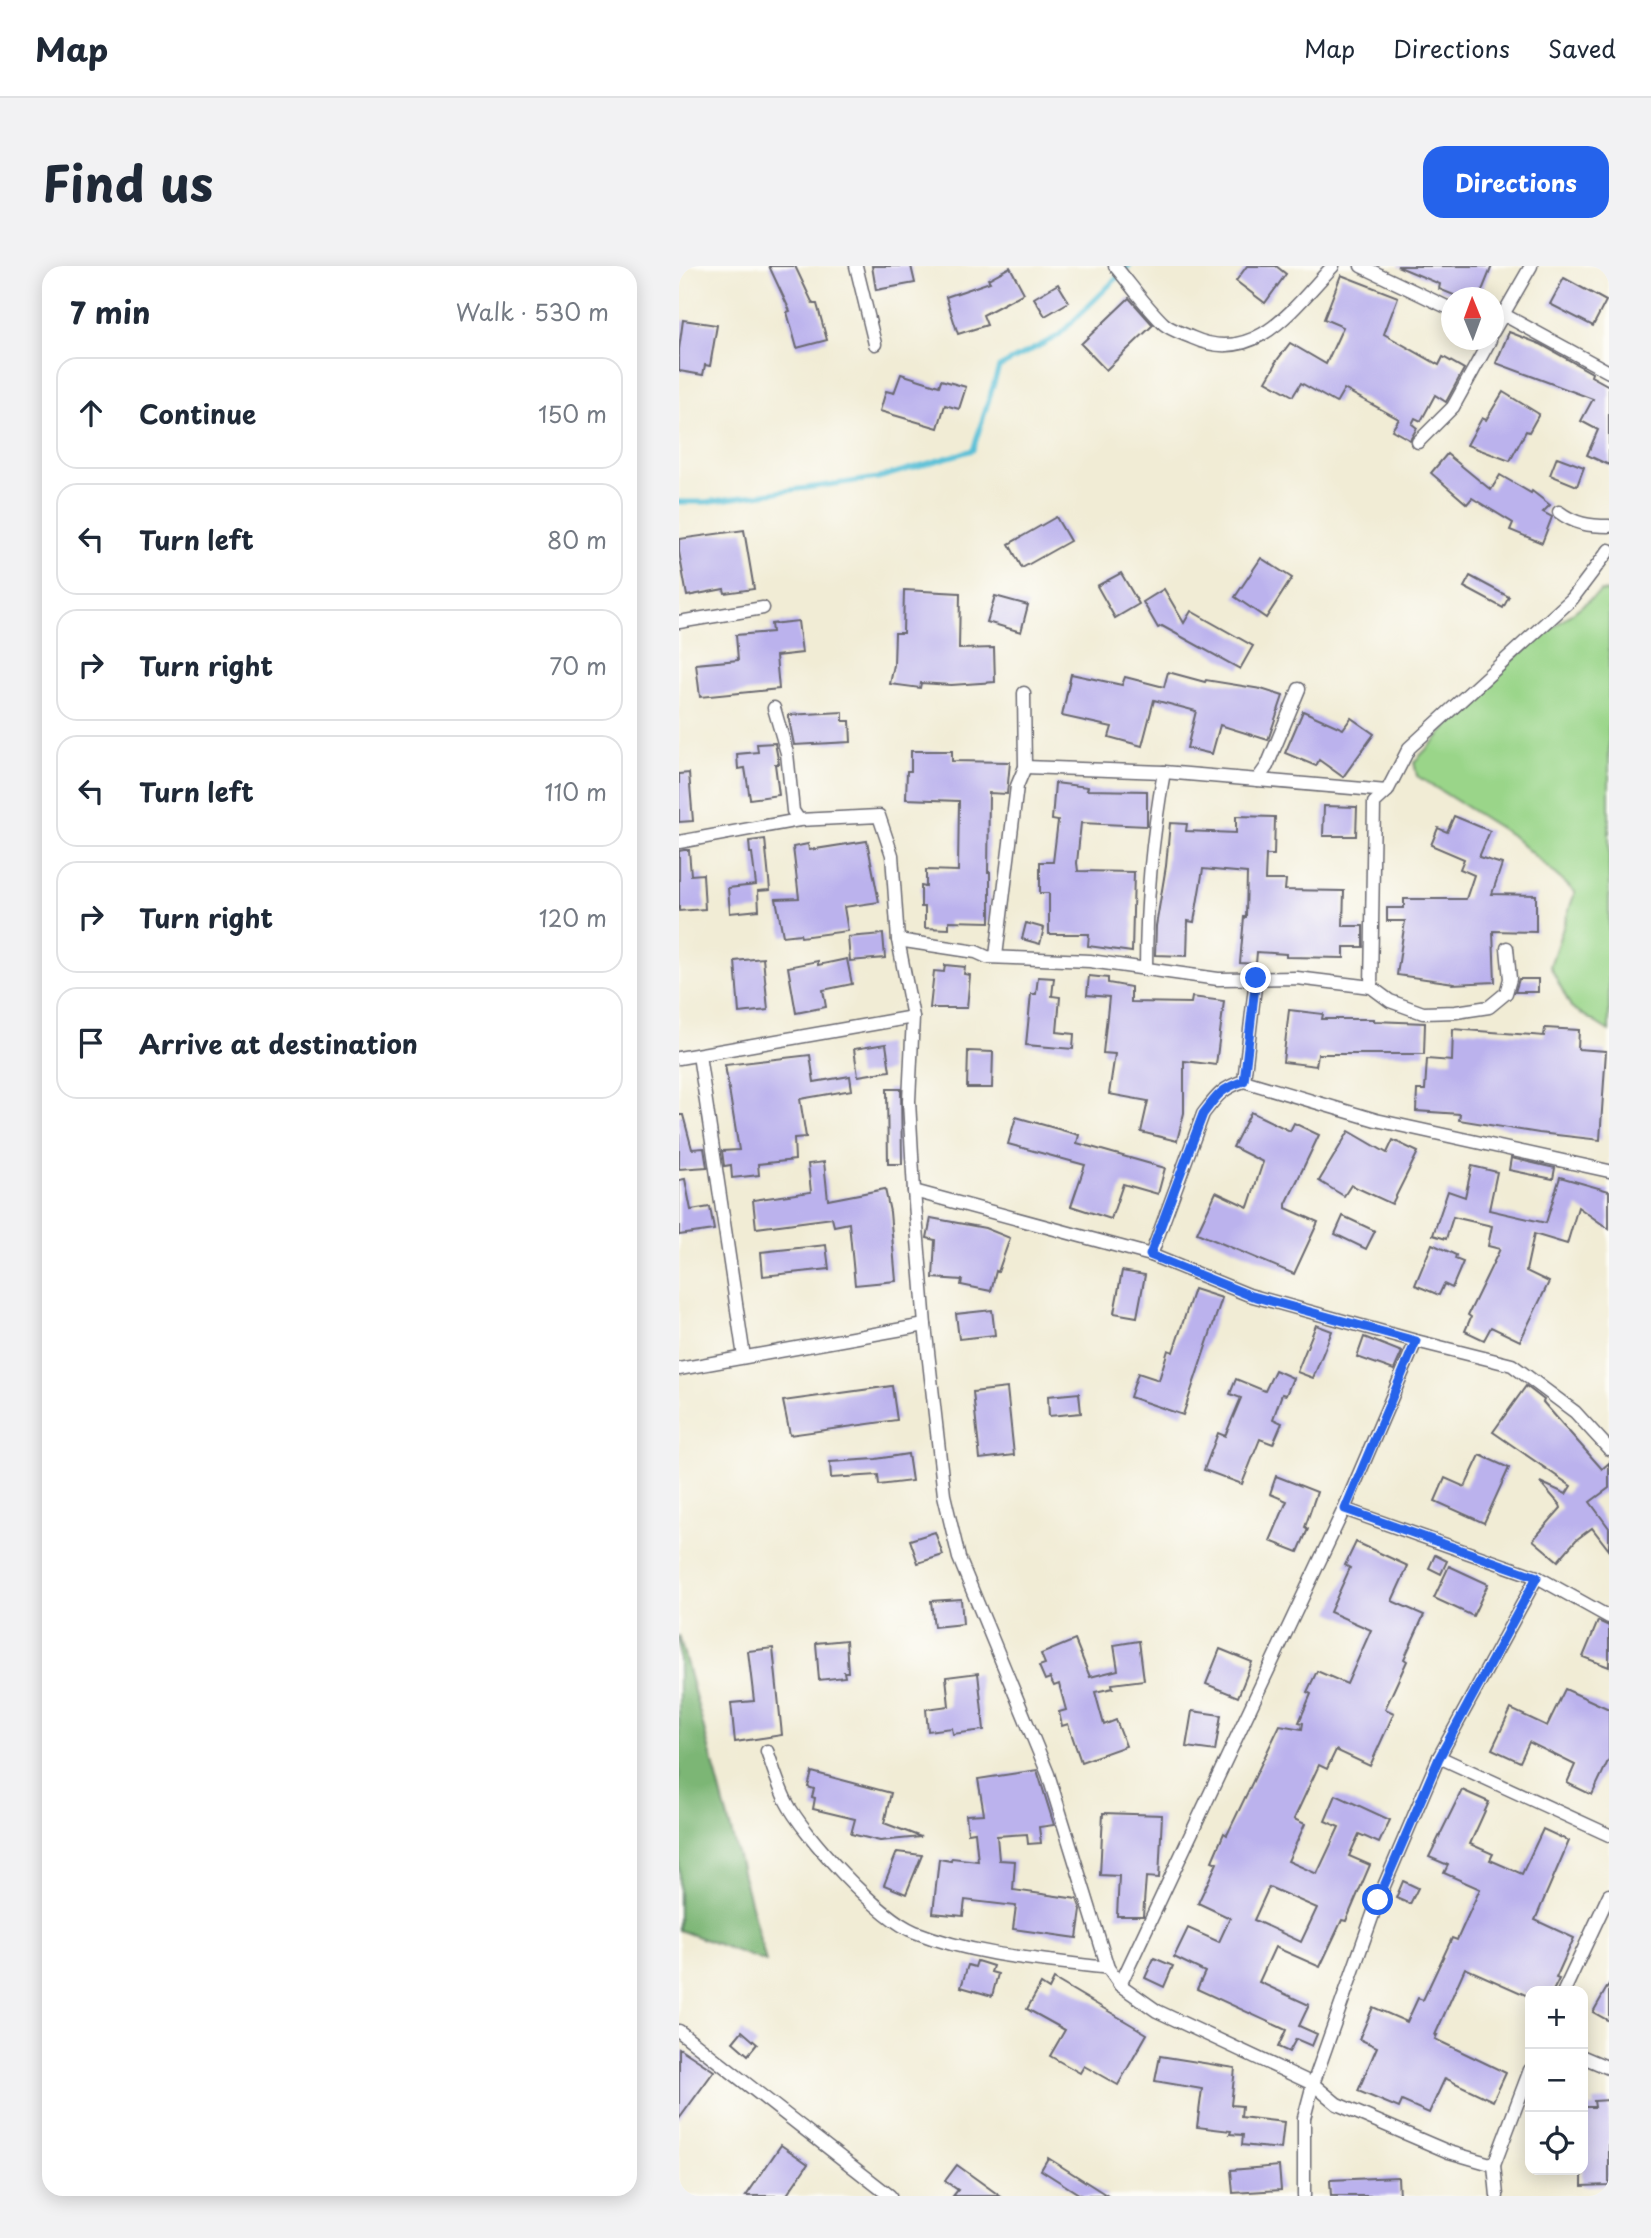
<!DOCTYPE html>
<html lang="en">
<head>
<meta charset="utf-8">
<style>
	:root { --surface:#fff; --page:#f2f2f3; --text:#1f2937; --muted:#747a83; --line:#e0e1e3; --accent:#2563eb }
	body { margin:0; font-family:"Playpen Sans",sans-serif; background:var(--page); color:var(--text) }
	.controls { position:absolute; right:21px; bottom:21px; display:grid; overflow:hidden; border-radius:14px; box-shadow:0 4px 18px #0003 }
	.controls button { width:63px; height:63px; display:grid; place-items:center; padding:0; border:0; border-bottom:2px solid var(--line); background:var(--surface); color:var(--text); font:35px sans-serif }
	.compass { position:absolute; left:762px; top:21px; width:63px; height:63px; border-radius:50%; background:var(--surface); box-shadow:0 4px 18px #0003; rotate:359deg }
	.stop { position:absolute; width:21px; height:21px; margin:-16px; border:5px solid #2563eb; border-radius:50%; background:#fff }
	.stop.end { background:#2563eb; border-color:#fff; box-shadow:0 2px 7px #0008 }
	.list { margin:0; padding:0; list-style:none }
	h2 { display:flex; justify-content:space-between; align-items:center; height:91px; margin:0; padding:0 28px; font-size:30px }
	h2 small { font-size:23px; font-weight:400; color:var(--muted) }
	.list li { display:grid; grid-template-columns:46px 1fr auto; gap:21px; align-items:center; box-sizing:border-box; height:112px; margin:0 14px 14px; padding:0 14px; border:2px solid var(--line); border-radius:21px }
	.list b { display:block; font-size:26px; white-space:nowrap }
	.list em { font-size:23px; font-style:normal; color:var(--muted) }
	.icon { flex:none; width:38px; height:38px; fill:none; stroke:currentColor; stroke-width:2; stroke-linecap:round; stroke-linejoin:round }
	.map { position:relative; flex:none; width:930px; height:1930px; overflow:hidden; border-radius:21px }
	header { display:flex; align-items:center; gap:42px; box-sizing:border-box; height:98px; padding:0 35px; background:var(--surface); border-bottom:2px solid var(--line) }
	header strong { font-size:33px }
	nav { display:flex; gap:38px; margin-inline-start:auto; font-size:24px }
	.intro { display:flex; align-items:center; justify-content:space-between; box-sizing:border-box; height:168px; padding:0 42px }
	h1 { margin:0; font-size:49px }
	.button { padding:18px 32px; border-radius:21px; background:var(--accent); color:#fff; font-size:24px; font-weight:700 }
	main { display:flex; gap:42px; padding:0 42px }
	aside { flex:1; background:var(--surface); border-radius:21px; box-shadow:0 4px 18px #0003 }
	.map>svg:first-child { display:block }
	.green { fill:#9ad589; stroke:#5e7c62; stroke-width:2 }
	.forest { fill:#7bb675; stroke:#4e6c58; stroke-width:2 }
	.lines { fill:none; stroke-linecap:round; stroke-linejoin:round }
	.stream { stroke:#5ac0d7; stroke-width:5 }
	.building { fill:#bbb2ed; fill-rule:evenodd }
	.street-casing { stroke:#6a6971; stroke-width:15 }
	.street { stroke:#fff; stroke-width:12 }
	.route { stroke:#2563eb; stroke-width:9 }
</style>
</head>
<body>
<header>
<strong>Map</strong>
<nav><a>Map</a><a>Directions</a><a>Saved</a></nav>
</header>
<div class="intro"><h1>Find us</h1><a class="button">Directions</a></div>
<main>
<aside>
<h2>7 min<small>Walk · 530 m</small></h2>
<ul class="list">
<li><svg class="icon" aria-label="ahead" viewBox="0 0 24 24"><path d="M12 20V5M6 11l6-6 6 6"/></svg><div><b>Continue</b></div><em>150 m</em></li>
<li><svg class="icon" aria-label="left" viewBox="0 0 24 24"><path d="M17 20v-9H6M10 6l-5 5 5 5"/></svg><div><b>Turn left</b></div><em>80 m</em></li>
<li><svg class="icon" aria-label="right" viewBox="0 0 24 24"><path d="M7 20v-9h11M14 6l5 5-5 5"/></svg><div><b>Turn right</b></div><em>70 m</em></li>
<li><svg class="icon" aria-label="left" viewBox="0 0 24 24"><path d="M17 20v-9H6M10 6l-5 5 5 5"/></svg><div><b>Turn left</b></div><em>110 m</em></li>
<li><svg class="icon" aria-label="right" viewBox="0 0 24 24"><path d="M7 20v-9h11M14 6l5 5-5 5"/></svg><div><b>Turn right</b></div><em>120 m</em></li>
<li><svg class="icon" aria-label="arrive" viewBox="0 0 24 24"><path d="M6 21V4h12l-3 4 3 4H6"/></svg><div><b>Arrive at destination</b></div></li>
</ul>
</aside>
<div class="map">
<svg width="930" height="1930" viewBox="0 0 930 1930">
	<rect width="100%" height="100%" fill="#fdfcf7"/>
	<filter id="ink" filterUnits="userSpaceOnUse"><feTurbulence type="fractalNoise" baseFrequency=".0143" numOctaves="2"/><feDisplacementMap in="SourceGraphic" scale="14" xChannelSelector="R" yChannelSelector="G"/><feConvolveMatrix kernelMatrix="1 2 1 2 8 2 1 2 1" color-interpolation-filters="sRGB"/></filter>
	<filter id="wash" filterUnits="userSpaceOnUse"><feTurbulence type="fractalNoise" baseFrequency=".00686" numOctaves="4" result="noise"/><feDisplacementMap in="SourceGraphic" scale="28" xChannelSelector="R" yChannelSelector="G"/><feGaussianBlur stdDeviation="1.57" result="paint"/><feColorMatrix in="noise" values="0 0 0 0 0 0 0 0 0 0 0 0 0 0 0 0 0 1.4 0 .05"/><feComposite in="paint" operator="in"/></filter>
	<g filter="url(#wash)">
		<rect width="100%" height="100%" fill="#f1ecd5"/>
		<path class="green" d="M922,325L930,326V765L892,741L871,700L896,626L832,569L738,510L735,496L836,391Z"/>
		<path class="forest" d="M0,1369L87,1696L0,1664Z"/>
		<g class="lines">
			<path class="stream" d="M0,236H27L199,212L294,184L320,101L379,70L450,0"/>
		</g>
		<g id="blocks">
			<g class="building">
				<path d="M90,0H116L134,38H138L148,74L118,82L108,46L111,45Z"/>
				<path d="M193,0H232L236,17L197,24Z"/>
				<path d="M568,0H597L607,8L586,37L557,15Z"/>
				<path d="M718,0H813L800,32H782L760,23L761,18Z"/>
				<path d="M331,1L345,27L304,49L308,59L279,68L267,31L311,16L309,13Z"/>
				<path d="M662,9L719,31L705,68L760,99L764,91L785,103L767,136L756,129L742,155L736,152L733,158L738,162L731,174L713,164L720,153L665,123L657,137L622,117L614,130L587,115L597,98L596,97L611,77L647,98L664,61L645,53Z"/>
				<path d="M885,12L927,35L914,60L871,38Z"/>
				<path d="M379,18L390,36L366,50L355,32Z"/>
				<path d="M450,32L474,59L427,104L402,78Z"/>
				<path d="M4,54L38,59L31,100L26,99L24,109L0,105V83Z"/>
				<path d="M830,66L861,78L913,107L912,110L930,120V199L908,189L919,164L902,155L914,133L817,97Z"/>
				<path d="M222,108L260,120L262,114L287,121L280,143L266,139L259,162L201,145L207,125L215,127Z"/>
				<path d="M824,126L860,148L850,166L847,165L831,195L788,179L803,152L807,154Z"/>
				<path d="M768,188L812,224L821,209L852,227L853,225L871,239L864,246L873,251L863,277L831,264L834,257L793,232L788,238L752,207Z"/>
				<path d="M878,191L905,201L898,220L871,209Z"/>
				<path d="M377,251L391,275L343,302L330,278Z"/>
				<path d="M65,264L75,323L46,327L45,323L8,330L0,286V273Z"/>
				<path d="M582,292L613,312L587,352L556,331Z"/>
				<path d="M442,307L460,338L436,352L418,320Z"/>
				<path d="M791,310L830,331L824,342L785,321Z"/>
				<path d="M485,323L505,357L512,345L574,380L561,403L483,360L479,362L464,336Z"/>
				<path d="M225,324L281,327L280,383L315,382L316,416L272,419L242,417L241,422L211,418L215,399L216,367H224Z"/>
				<path d="M316,330L349,339L342,366L308,356Z"/>
				<path d="M119,355L123,387L97,390L100,423L21,431L17,398L59,394L57,369L93,366L92,358Z"/>
				<path d="M489,406L526,416L527,414L582,423L604,430L589,474L541,459L533,488L508,482L517,445L475,434L463,480L430,471L433,461L383,450L392,408L443,419L446,411L485,421Z"/>
				<path d="M624,445L664,463L672,452L695,468L664,511L640,494L637,500L606,487Z"/>
				<path d="M164,446V455H171L172,476L115,479L109,449Z"/>
				<path d="M96,477L100,498H96L100,529L71,533L66,502L59,503L58,488L79,486L78,478Z"/>
				<path d="M232,485H273V495L331,496L328,528L310,527L309,606H311V656L270,655V663L246,662V641H242V620L247,621V604L279,605L280,535L227,533L228,505H232Z"/>
				<path d="M10,507L14,555L0,556V508Z"/>
				<path d="M376,517L409,521L408,524L468,525V560L402,557L398,597L399,605L455,606L453,686L409,680L410,668H370V627H361V596H374L379,555L373,554Z"/>
				<path d="M645,540L678,541L677,570H644Z"/>
				<path d="M557,550L596,551L595,589H587L586,614H607L606,624L665,625L664,660H684V681H665V692L607,691V688L578,686L577,698L561,697L565,651H567L568,607L524,603L515,656L509,655L508,690L476,689L477,660L487,600L491,557L508,558L507,565L557,567Z"/>
				<path d="M775,550L811,565L800,591L823,598L813,628L857,629V666L814,665L816,716L774,718L775,717L718,709L726,655H708V642H725V633H787L795,609L781,603L785,593L752,579L759,562L768,566Z"/>
				<path d="M86,573L91,624L79,625L80,644L51,647L49,622L77,619L73,587H71L70,575Z"/>
				<path d="M188,575L200,636L165,641L169,665L122,671L121,668L104,670L97,633L120,632L114,581L129,578L130,584Z"/>
				<path d="M5,584H10L12,609L24,608L26,643L0,645V585Z"/>
				<path d="M347,657L365,662L361,678L343,673Z"/>
				<path d="M204,668L206,692L171,695L169,671Z"/>
				<path d="M84,692L89,744L60,747L56,695Z"/>
				<path d="M168,693L173,718L144,724L147,741L117,747L109,701L139,695V699Z"/>
				<path d="M266,699L286,701L285,708L291,709L288,742H251L255,705L265,706Z"/>
				<path d="M410,710L429,712V717L452,721V736L512,737L513,731L545,735L537,799L505,795V847L498,875L462,866L469,835L430,828L436,788L424,787L430,731L408,729Z"/>
				<path d="M359,711L375,712L373,730L381,731L378,766L395,768L394,783L347,779L352,728H357Z"/>
				<path d="M840,713H859V726H836Z"/>
				<path d="M610,744L644,748L643,753H695V755L746,757L745,788H639L637,800L604,796Z"/>
				<path d="M866,762L900,764L899,783L927,785L921,874L860,867L780,854L781,848L737,845L738,824H746L748,793L773,795L774,763L865,770Z"/>
				<path d="M207,778L211,805L179,810L175,783Z"/>
				<path d="M289,785L314,786L313,822H288Z"/>
				<path d="M131,789L135,816L171,810L173,824L121,833L127,871L115,872L116,894L79,898L80,909L53,912L52,899L45,900L43,885L60,884L46,799Z"/>
				<path d="M208,823H222L223,898H209Z"/>
				<path d="M572,846L611,865L615,857L640,869L607,938V942L639,956L615,1008L518,967L537,926L569,941L584,896L554,881Z"/>
				<path d="M0,849H4L13,883L25,882L28,901L0,903Z"/>
				<path d="M337,851L400,869L398,877L486,902L479,928L444,918L432,953L392,940L406,899L329,878Z"/>
				<path d="M670,865L708,887L714,874L739,886L713,938L672,919L665,930L640,915Z"/>
				<path d="M832,892L876,902L874,913L830,904Z"/>
				<path d="M145,896L149,934L206,923L211,946L217,1015L176,1019L170,957L155,960L153,952L77,962L74,934L132,926L129,898Z"/>
				<path d="M793,900L818,906L810,944L867,957L881,911L930,925V963L899,941L888,978L855,968L847,1005L870,1016L841,1075L812,1061L805,1074L786,1065L792,1051L789,1049L821,983L809,980L813,960L774,951L767,973L754,969L769,925L786,931Z"/>
				<path d="M6,913L12,944L31,941L35,964L0,969V914Z"/>
				<path d="M664,950L696,965L687,983L656,968Z"/>
				<path d="M252,952L306,962L331,972L319,1006L317,1005L312,1025L282,1019L283,1014L254,1012L256,974L248,972Z"/>
				<path d="M753,978L777,989L776,993L784,996L773,1022L765,1018L760,1029L736,1019Z"/>
				<path d="M147,979L150,1003L84,1010L82,986Z"/>
				<path d="M443,1005L466,1009L458,1051L435,1047Z"/>
				<path d="M515,1023L543,1032L504,1149L451,1131L459,1107L480,1114L489,1084L494,1086Z"/>
				<path d="M313,1044L316,1069L280,1073L277,1048Z"/>
				<path d="M637,1059L653,1065L634,1112L618,1106Z"/>
				<path d="M685,1071L723,1086L715,1104L678,1091Z"/>
				<path d="M596,1104L614,1112L607,1129L603,1128L594,1153L603,1157L594,1178L581,1173L563,1218L525,1204L539,1167L546,1170L562,1132L551,1128L557,1113L586,1125Z"/>
				<path d="M213,1120L218,1154L111,1169L104,1135Z"/>
				<path d="M847,1120L865,1134L864,1136L923,1203L930,1197V1222L911,1236L930,1262V1284L913,1262L897,1274L879,1295L854,1274L882,1242L881,1239L861,1216L887,1228L892,1220L814,1166Z"/>
				<path d="M328,1122L335,1189L301,1193L294,1126Z"/>
				<path d="M400,1127L402,1147L370,1150L369,1130Z"/>
				<path d="M229,1188L233,1215L200,1219L199,1209L152,1212L151,1196L197,1193Z"/>
				<path d="M801,1189L830,1202L805,1257L756,1235L766,1212L786,1221Z"/>
				<path d="M597,1210L638,1226L626,1261L629,1263L619,1286L591,1275L608,1235L591,1228Z"/>
				<path d="M256,1266L264,1289L239,1297L231,1274Z"/>
				<path d="M677,1276L729,1300L713,1335L745,1349L725,1393L728,1395L706,1443L715,1447L691,1500L657,1484L648,1503L640,1499L615,1553L626,1558L609,1595L638,1608L660,1561L646,1555L657,1529L711,1554L700,1577L680,1568L670,1590L691,1599L667,1655L663,1654L641,1701L596,1681L580,1716L630,1739L620,1760L638,1768L633,1780L617,1773L610,1786L599,1781L607,1764L518,1723L526,1706L495,1691L509,1662L540,1676L551,1652L519,1637L538,1597L533,1595L545,1567L548,1569L601,1459L623,1463L624,1457L620,1456L632,1428L628,1426L638,1405L668,1418L692,1364L651,1346L671,1302L666,1299ZM590,1621L638,1642L622,1676L575,1654Z"/>
				<path d="M756,1289L768,1295L762,1308L750,1302Z"/>
				<path d="M770,1300L809,1318L794,1350L755,1332Z"/>
				<path d="M282,1333L284,1358L255,1361L252,1335Z"/>
				<path d="M919,1355L930,1360V1401L904,1391Z"/>
				<path d="M167,1374L169,1406H165L166,1411L140,1414L137,1377Z"/>
				<path d="M396,1374L411,1411L439,1404L435,1379L460,1375L465,1414L433,1418L434,1422L416,1426L425,1459L437,1454L447,1480L402,1496L389,1458L383,1460L380,1446L387,1444L380,1418L375,1420L371,1412L366,1414L360,1400L366,1398L362,1388Z"/>
				<path d="M94,1382L103,1469L56,1476L52,1437L75,1435L69,1385Z"/>
				<path d="M541,1383L573,1396L559,1431L527,1418Z"/>
				<path d="M299,1407L305,1464L274,1468L273,1462L249,1465L247,1443L270,1440L267,1411Z"/>
				<path d="M886,1423L930,1443V1493L913,1529L888,1517L896,1499L850,1476L841,1496L813,1483L832,1443L868,1460Z"/>
				<path d="M513,1445L542,1449L536,1485L507,1481Z"/>
				<path d="M358,1504L375,1559L360,1561L362,1577L349,1578L348,1568L318,1570L320,1594L336,1595L334,1624L398,1633L402,1644L398,1672L334,1663L337,1640L286,1634L284,1650L254,1647L260,1593L272,1595L273,1592L299,1595L296,1566L289,1567L287,1549L305,1548L299,1513Z"/>
				<path d="M133,1506L212,1527L205,1557L242,1571L201,1575L172,1568L176,1553L134,1543L136,1532L133,1531L135,1523L129,1521Z"/>
				<path d="M783,1524L810,1536L791,1578L814,1588L811,1594L843,1608L864,1563L890,1575L856,1654L895,1672L877,1712L880,1713L874,1725H851V1731L786,1702L756,1769H758L756,1773L827,1807L814,1835L766,1812L750,1847L723,1835L720,1842L679,1825L698,1781L680,1773L694,1741L728,1756L739,1732L744,1734L773,1672L778,1674L801,1623L765,1607L769,1599L750,1591Z"/>
				<path d="M424,1547L483,1549L480,1612L467,1611L464,1650H438L440,1610L421,1609Z"/>
				<path d="M218,1586L243,1589L227,1628L205,1619Z"/>
				<path d="M724,1615L739,1622L731,1638L717,1632Z"/>
				<path d="M475,1692L494,1700L485,1721L466,1712Z"/>
				<path d="M298,1695L314,1700L312,1706L319,1708L313,1730L282,1721L289,1699L296,1701Z"/>
				<path d="M375,1713L468,1768L439,1819L405,1800L401,1807L371,1790L386,1764L348,1743L362,1718L370,1723Z"/>
				<path d="M930,1718V1755L914,1746Z"/>
				<path d="M63,1765L78,1778L69,1789L54,1776Z"/>
				<path d="M0,1782L35,1805L0,1853Z"/>
				<path d="M481,1790L556,1802L552,1839L563,1840L562,1851L605,1856L602,1883L563,1879L564,1869L551,1868L552,1865L518,1861L523,1823L476,1815Z"/>
				<path d="M930,1834V1919L903,1920L904,1841H916L915,1835Z"/>
				<path d="M102,1879L129,1898L107,1930H67Z"/>
				<path d="M369,1892L429,1930H403L362,1904Z"/>
				<path d="M278,1899L321,1930H274L279,1924L266,1915Z"/>
				<path d="M600,1900L602,1924L554,1927L552,1904Z"/>
				<path d="M719,1911L720,1930H652L651,1914Z"/>
			</g>
		</g>
	</g>
	<g filter="url(#ink)">
		<use href="#blocks" fill-opacity="0" stroke="#6a6971" stroke-width="2"/>
		<g class="lines">
			<g class="street-casing">
				<g id="street">
					<path d="M177,0L196,78"/>
					<path d="M436,0C452,19 467,41 485,58C492,64 505,68 514,72C577,100 616,40 654,0"/>
					<path d="M682,0L772,43"/>
					<path d="M814,51H829L930,106"/>
					<path d="M814,66L852,0"/>
					<path d="M739,176L774,141L811,74"/>
					<path d="M880,246C896,258 910,260 930,260"/>
					<path d="M0,356L84,342"/>
					<path d="M95,442L108,487L114,545L120,554"/>
					<path d="M346,501L485,506L708,525"/>
					<path d="M578,514L588,500L620,423"/>
					<path d="M0,576L120,554L200,550L213,589L219,674L234,751L230,835L235,925L246,1059L265,1229L280,1292L369,1508L429,1702L441,1719L478,1745L634,1818L658,1838L770,1886L815,1899"/>
					<path d="M219,674L297,686L308,691L411,695L539,713L618,712L692,721L711,735L744,747L777,746L810,741L827,727L831,713L828,682"/>
					<path d="M317,690L338,520L346,501L345,427"/>
					<path d="M467,704C467,637 473,571 485,506"/>
					<path d="M692,721L695,537L708,525L730,482L893,333L930,284"/>
					<path d="M20,789L65,1091"/>
					<path d="M0,792L234,751"/>
					<path d="M565,815L577,712"/>
					<path d="M235,925L472,989L570,1029L737,1075L833,1099L896,1146L930,1183"/>
					<path d="M472,989L524,848C538,830 543,822 565,815L697,854L930,905"/>
					<path d="M0,1103L246,1059"/>
					<path d="M665,1243L858,1311L930,1351"/>
					<path d="M88,1485C94,1501 99,1519 107,1535C124,1569 200,1652 236,1666C297,1690 364,1694 429,1702"/>
					<path d="M760,1491L930,1569"/>
					<path d="M441,1719L665,1243L737,1075"/>
					<path d="M885,1725L930,1629"/>
					<path d="M0,1765L211,1930"/>
					<path d="M904,1791L930,1802"/>
					<path d="M625,1930V1852L634,1818L699,1634L760,1491L858,1311"/>
					<path d="M818,1930L815,1899L851,1804"/>
				</g>
			</g>
			<use href="#street" class="street"/>
		</g>
	</g>
	<g class="lines" filter="url(#ink)">
		<path class="route" d="M577,712L565,815C543,822 538,829 524,848L471,989L570,1029L737,1075L666,1243L858,1311L760,1492L699,1634"/>
	</g>
</svg>
<div class="controls">
<button>+</button>
<button>−</button>
<button><svg class="icon" aria-label="locate" viewBox="0 0 24 24"><circle cx="12" cy="12" r="6"/><path d="M12 2v4M12 18v4M2 12h4M18 12h4"/></svg></button>
</div>
<svg class="compass" viewBox="-18 -18 36 36"><path d="M0-13l5 13h-10z" fill="#e53935"/><path d="M0 13l5-13h-10z" fill="#747a83"/></svg>
<div class="stop" style="left:699px;top:1634px"></div>
<div class="stop end" style="left:577px;top:712px"></div>
</div>
</main>
</body>
</html>
